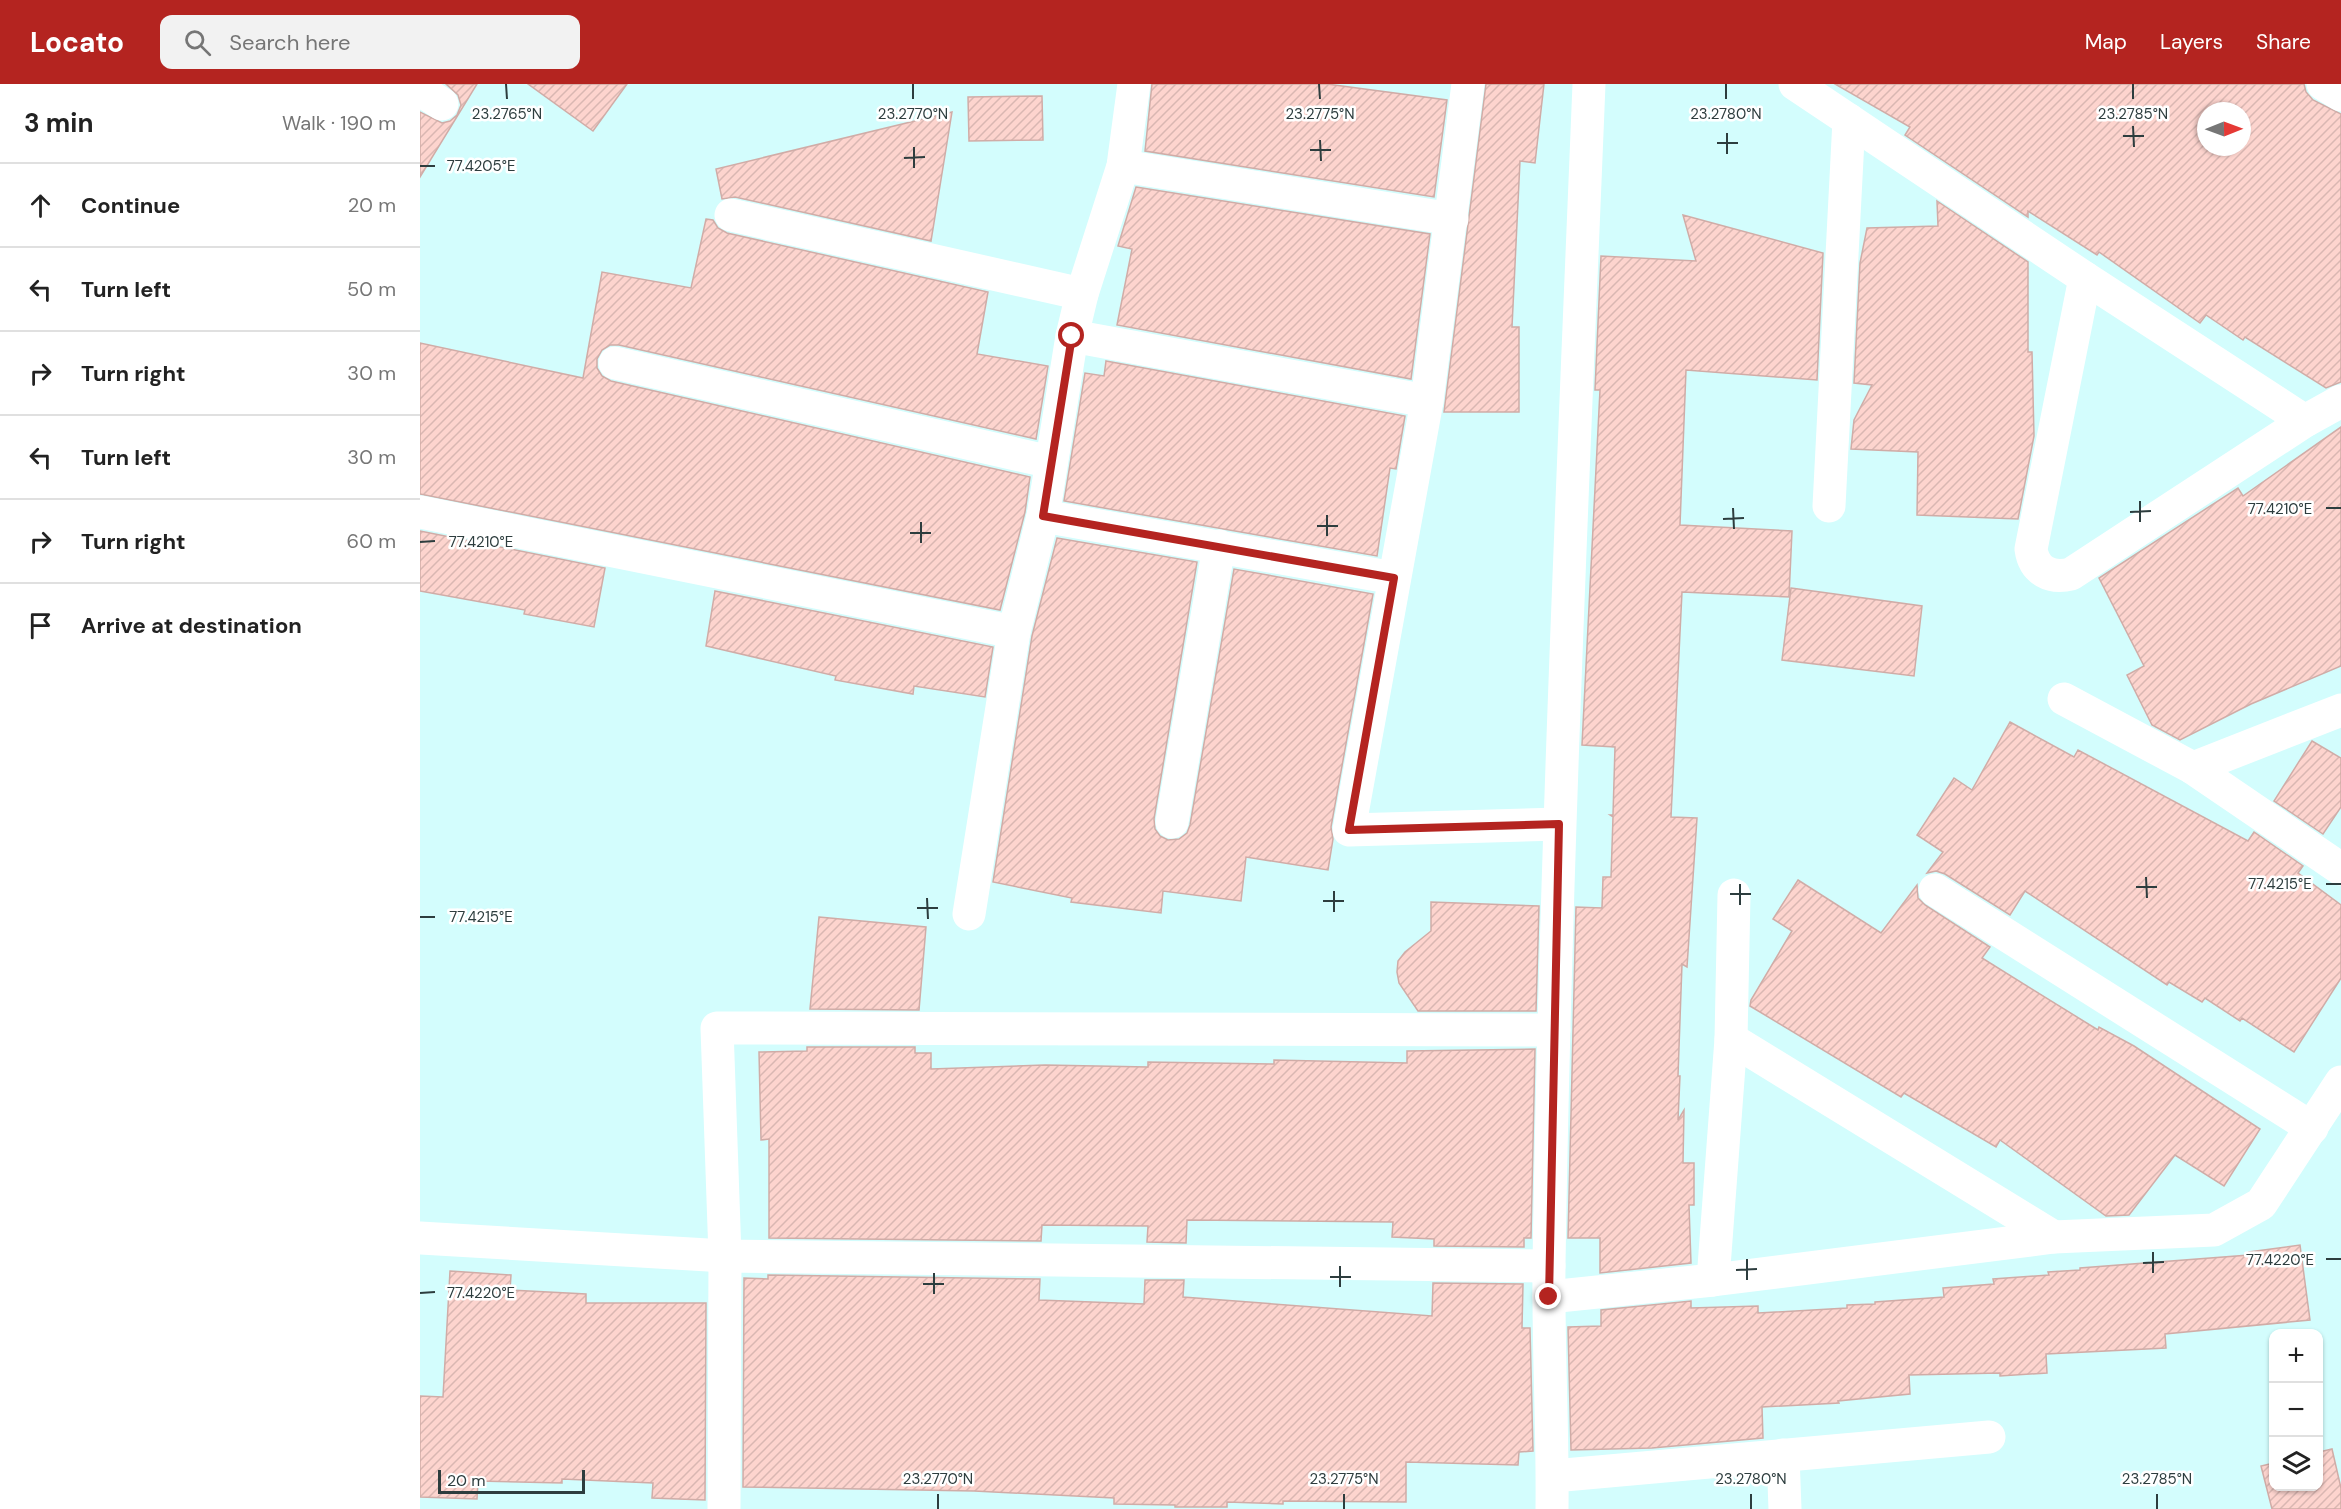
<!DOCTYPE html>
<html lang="en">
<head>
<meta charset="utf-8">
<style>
	:root { --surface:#fff; --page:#f2f2f2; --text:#222; --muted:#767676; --line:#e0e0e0; --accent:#b42420 }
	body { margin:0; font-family:"DM Sans",sans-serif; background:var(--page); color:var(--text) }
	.controls { position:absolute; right:18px; bottom:18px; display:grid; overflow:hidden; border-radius:12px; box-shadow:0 2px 4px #0004 }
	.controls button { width:54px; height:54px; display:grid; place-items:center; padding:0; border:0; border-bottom:2px solid var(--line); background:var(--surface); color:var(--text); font:30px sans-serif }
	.compass { position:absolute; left:1777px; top:18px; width:54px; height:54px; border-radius:50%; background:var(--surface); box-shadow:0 2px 4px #0004; rotate:89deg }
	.scale { position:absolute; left:18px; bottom:15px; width:147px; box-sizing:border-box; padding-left:6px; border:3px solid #2d3d3e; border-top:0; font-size:16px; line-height:21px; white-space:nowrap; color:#2d3d3e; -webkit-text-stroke:4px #fff; paint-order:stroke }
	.stop { position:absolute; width:18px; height:18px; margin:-14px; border:4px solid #b42420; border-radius:50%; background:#fff }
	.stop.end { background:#b42420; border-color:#fff; box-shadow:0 2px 6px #0008 }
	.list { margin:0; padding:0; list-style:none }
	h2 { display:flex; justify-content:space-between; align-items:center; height:78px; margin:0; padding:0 24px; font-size:26px }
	h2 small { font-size:20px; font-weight:400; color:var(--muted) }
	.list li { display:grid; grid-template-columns:39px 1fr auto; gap:18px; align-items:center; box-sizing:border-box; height:84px; padding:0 24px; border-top:2px solid var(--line) }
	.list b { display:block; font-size:22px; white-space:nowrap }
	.list em { font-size:20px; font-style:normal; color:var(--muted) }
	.icon { flex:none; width:33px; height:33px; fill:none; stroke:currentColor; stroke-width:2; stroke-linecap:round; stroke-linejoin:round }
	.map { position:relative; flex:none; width:1921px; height:1425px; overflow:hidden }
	header { display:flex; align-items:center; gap:36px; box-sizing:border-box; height:84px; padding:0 30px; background:var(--accent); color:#fff }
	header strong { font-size:28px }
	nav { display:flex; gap:33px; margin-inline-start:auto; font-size:21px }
	.search { width:420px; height:54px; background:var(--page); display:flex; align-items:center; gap:15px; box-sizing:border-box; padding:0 21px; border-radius:12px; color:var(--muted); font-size:22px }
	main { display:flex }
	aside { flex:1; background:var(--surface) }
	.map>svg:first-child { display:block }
	.building { fill:url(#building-hatch); stroke:#d0aca7; stroke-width:1.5; fill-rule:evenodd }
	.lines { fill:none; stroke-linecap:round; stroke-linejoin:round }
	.minor { stroke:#fff; stroke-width:33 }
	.tertiary { stroke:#fff; stroke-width:33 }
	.route { stroke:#b42420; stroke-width:8 }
	.ticks { fill:none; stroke:#2d3d3e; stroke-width:2 }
	.ticks-label { font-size:15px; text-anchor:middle; fill:#2d3d3e; stroke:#fff; stroke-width:5; stroke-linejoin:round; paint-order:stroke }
</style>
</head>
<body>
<header>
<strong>Locato</strong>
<div class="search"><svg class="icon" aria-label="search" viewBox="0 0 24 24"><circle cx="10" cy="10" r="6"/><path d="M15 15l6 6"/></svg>Search here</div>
<nav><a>Map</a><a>Layers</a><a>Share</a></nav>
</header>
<main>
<aside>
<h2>3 min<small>Walk · 190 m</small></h2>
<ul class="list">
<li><svg class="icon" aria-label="ahead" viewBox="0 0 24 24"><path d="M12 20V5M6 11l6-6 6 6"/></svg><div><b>Continue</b></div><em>20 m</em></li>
<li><svg class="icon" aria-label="left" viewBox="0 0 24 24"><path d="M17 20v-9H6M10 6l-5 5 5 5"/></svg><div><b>Turn left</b></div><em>50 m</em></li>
<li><svg class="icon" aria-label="right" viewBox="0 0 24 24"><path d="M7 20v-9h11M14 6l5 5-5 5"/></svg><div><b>Turn right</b></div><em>30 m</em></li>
<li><svg class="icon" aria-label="left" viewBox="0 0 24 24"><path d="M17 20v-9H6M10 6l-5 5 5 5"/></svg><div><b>Turn left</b></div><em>30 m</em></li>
<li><svg class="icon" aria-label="right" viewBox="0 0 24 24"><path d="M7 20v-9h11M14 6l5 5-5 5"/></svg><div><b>Turn right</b></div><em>60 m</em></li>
<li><svg class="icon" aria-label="arrive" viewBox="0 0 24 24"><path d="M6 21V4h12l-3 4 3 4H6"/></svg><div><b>Arrive at destination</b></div></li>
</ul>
</aside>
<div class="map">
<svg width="1921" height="1425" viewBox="0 0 1921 1425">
	<defs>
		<pattern id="building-hatch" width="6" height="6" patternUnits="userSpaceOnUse" patternTransform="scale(1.5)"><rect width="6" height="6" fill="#fdd4ce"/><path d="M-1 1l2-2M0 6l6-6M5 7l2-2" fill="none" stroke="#d9b7b2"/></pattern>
	</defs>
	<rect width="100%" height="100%" fill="#d3fdfd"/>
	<g class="building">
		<path d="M26,0H57L0,93V28L22,39L30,37L37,31L41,21L38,11Z"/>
		<path d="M108,0H207L173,47Z"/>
		<path d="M732,0H907L1027,16L1014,113L725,67Z"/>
		<path d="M1066,0H1124L1115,79L1100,77L1092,243H1099V328H1024Z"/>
		<path d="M1415,0H1884L1886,8L1893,16L1921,30V298L1906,304L1825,253L1823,256L1786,231L1780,239L1679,168L1677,171L1608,127V133L1485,51L1490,43ZM1786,27H1822V63H1786Z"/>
		<path d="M622,12L623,56L549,57L548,13Z"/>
		<path d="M532,28L511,157L315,113L302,115L296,85Z"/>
		<path d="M716,103L1010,150L991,295L697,241L712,165L698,162Z"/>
		<path d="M1517,117L1608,178V268H1612L1614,352L1598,435L1497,431L1498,368L1431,365L1434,336L1452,301L1434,299L1440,179L1447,144L1518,142Z"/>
		<path d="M1263,131L1403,169L1397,296L1266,286L1260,441L1372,447L1369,513L1262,508L1251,733L1277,734L1267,883L1262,880L1258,992H1260L1258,1036L1264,1026L1263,1079H1274V1121H1269L1271,1179L1180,1189V1154H1148L1156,823L1182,824L1183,793H1191L1193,733L1190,731H1193L1195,663L1162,661L1180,306H1175L1181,172L1276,177Z"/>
		<path d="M286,135L293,136L298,144L307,149L568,208L557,270L628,282L616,355L199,261H190L182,266L177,275V284L182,292L191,297L610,393L605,428L580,526L0,410V259L163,294L182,188L271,204Z"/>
		<path d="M686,277L985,332L976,385L970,384L957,472L644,417L665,289L684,292Z"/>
		<path d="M1921,343V582L1831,620L1760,656L1732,641L1707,591L1724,582L1679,494L1818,404L1823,412Z"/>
		<path d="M0,447L185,484L174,543L104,530L105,526L0,507Z"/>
		<path d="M637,454L777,478L734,735L735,745L740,752L748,756L759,755L767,749L770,741L814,485L953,510L911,743L913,755L908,786L826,773L821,817L743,807L741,829L651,818L652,814L573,798L612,552Z"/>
		<path d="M1371,504L1502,522L1494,592L1362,576Z"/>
		<path d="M295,507L573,563L565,613L494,602L493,610L415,596L416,592L286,562Z"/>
		<path d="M1590,638L1654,673L1658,666L1828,757L1834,748L1883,782L1878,789L1921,821V894L1874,968L1822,934L1820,937L1785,914L1782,918L1749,898L1747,901L1605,807L1590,831L1525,790L1516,787L1507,789L1523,768L1497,751L1534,694L1552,706Z"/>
		<path d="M1892,657L1921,674V723L1903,750L1854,717Z"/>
		<path d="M1378,796L1461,849L1497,801L1498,814L1505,821L1570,863L1562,874L1678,946L1679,943L1714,962L1840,1045L1804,1102L1755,1071L1709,1131L1686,1132L1580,1056L1576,1063L1484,1009L1481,1013L1330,922L1331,916L1372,847L1353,835Z"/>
		<path d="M1011,818L1119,822L1116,927H998L979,899L977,888L978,877L985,868L1011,847Z"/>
		<path d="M399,833L506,843L499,926L390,925Z"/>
		<path d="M387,963H495V969H511V985L625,981L728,983V978L854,980V976L987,979V967L1115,965L1111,1154H1104V1163L1014,1162V1155L972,1153L973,1138L767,1136L766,1159L727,1158L728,1142L622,1141L621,1157L349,1154V1055L341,1056L339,968L387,967Z"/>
		<path d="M1880,1161L1890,1236L1745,1250L1746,1264L1626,1270L1627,1289L1580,1292V1289L1489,1291L1490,1310L1418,1317L1419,1319L1342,1323L1343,1354L1232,1364L1151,1366L1148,1243L1181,1242V1226L1271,1217V1224L1338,1222V1229L1427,1224V1221L1455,1220V1218L1524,1213L1523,1204L1574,1200L1573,1195L1629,1191L1628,1188L1660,1186V1184L1829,1171V1168Z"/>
		<path d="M30,1187L91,1191L90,1206L166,1210V1219H286L285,1416L232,1414L233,1399L142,1395V1399L58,1397L57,1415L0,1413V1312L23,1313Z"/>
		<path d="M348,1191L620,1195L619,1216L724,1220L725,1196H764L763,1213L1012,1232L1013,1199L1103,1200L1102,1244H1110L1113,1367L1099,1368L1098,1381L986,1378V1418L863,1417V1420L807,1418V1423H755V1421L694,1420V1414L554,1407L323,1403L324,1194L348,1195Z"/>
		<path d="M1912,1365L1921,1404V1425H1852L1841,1382L1854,1379V1402H1899V1368Z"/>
	</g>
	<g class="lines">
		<g class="minor">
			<path d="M1048,0L1007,317L929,746L1139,740"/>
			<path d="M1375,0L1665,194L1885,337"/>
			<path d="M1903,0L1921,11"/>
			<path d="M0,6L22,20"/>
			<path d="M703,82L1032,135"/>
			<path d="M311,131L662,210"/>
			<path d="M1665,194L1611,465C1614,487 1631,495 1651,490L1885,337L1921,317"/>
			<path d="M652,252L1007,317"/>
			<path d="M195,279L631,378"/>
			<path d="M1409,422L1429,36"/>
			<path d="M0,428L594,548"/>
			<path d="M623,432L974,494"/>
			<path d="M1644,615L1773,684L1921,785"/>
			<path d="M1773,684L1921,626"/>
			<path d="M752,738L799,462"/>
			<path d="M1515,806L1892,1044"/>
			<path d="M549,830L594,548L623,432L652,252L662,210L703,82L714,0"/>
			<path d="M1311,955L1634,1153"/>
			<path d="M0,1154L305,1172L1129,1182"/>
			<path d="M1293,1196L1311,955L1314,811"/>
			<path d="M1129,1213L1293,1196L1634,1153L1794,1146L1841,1120L1921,998"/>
			<path d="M1363,1371L1365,1425"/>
			<path d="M1133,1392L1569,1353"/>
			<path d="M304,1425L305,1172L297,944L1134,946"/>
		</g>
		<path class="tertiary" d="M1132,1425C1133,1344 1128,1263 1129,1181C1135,787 1153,394 1169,0"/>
	</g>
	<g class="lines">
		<path class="route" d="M652,252L623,432L974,494L929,746L1139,740L1129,1213"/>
	</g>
	<path class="ticks" d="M86,0L87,15M493,0V15M899,0L900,15M1306,0V15M1713,0V15M1713,42L1714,63M1307,49V70M1703,52H1724M900,56L901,77M1297,59H1318M494,63V84M890,66H911M484,74L505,73M0,82H15M1720,417V438M1313,424L1314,445M1906,424H1921M1710,428L1731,427M907,431V452M1303,435L1324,434M501,438V459M897,442H918M490,449H511M0,458L15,457M1726,793L1727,814M1320,800V821M1906,800H1921M1716,803H1737M914,807V828M1310,810H1331M507,814L508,835M903,817H924M497,824H518M0,833H15M1733,1168V1189M1327,1175V1196M1906,1175H1921M1723,1179L1744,1178M920,1182V1203M1316,1186L1337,1185M514,1189V1210M910,1193H931M503,1200H524M0,1209L15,1208M518,1410V1425M924,1410V1425M1331,1410V1425M1737,1410V1425"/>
	<g class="ticks-label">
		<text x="87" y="35">23.2765°N</text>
		<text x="493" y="35">23.2770°N</text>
		<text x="900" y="35">23.2775°N</text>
		<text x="1306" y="35">23.2780°N</text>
		<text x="1713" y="35">23.2785°N</text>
		<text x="61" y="87">77.4205°E</text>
		<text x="1860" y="430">77.4210°E</text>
		<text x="61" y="463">77.4210°E</text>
		<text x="1860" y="805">77.4215°E</text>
		<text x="61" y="838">77.4215°E</text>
		<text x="1860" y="1181">77.4220°E</text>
		<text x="61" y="1214">77.4220°E</text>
		<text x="518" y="1400">23.2770°N</text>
		<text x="924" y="1400">23.2775°N</text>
		<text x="1331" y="1400">23.2780°N</text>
		<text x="1737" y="1400">23.2785°N</text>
	</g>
</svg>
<div class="controls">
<button>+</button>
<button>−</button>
<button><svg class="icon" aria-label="layers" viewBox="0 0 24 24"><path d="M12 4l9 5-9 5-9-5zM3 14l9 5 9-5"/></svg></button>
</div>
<svg class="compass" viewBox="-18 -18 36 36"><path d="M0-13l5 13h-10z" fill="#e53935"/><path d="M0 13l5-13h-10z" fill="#767676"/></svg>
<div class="scale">20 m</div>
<div class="stop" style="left:652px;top:252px"></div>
<div class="stop end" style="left:1129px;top:1213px"></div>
</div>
</main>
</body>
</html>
